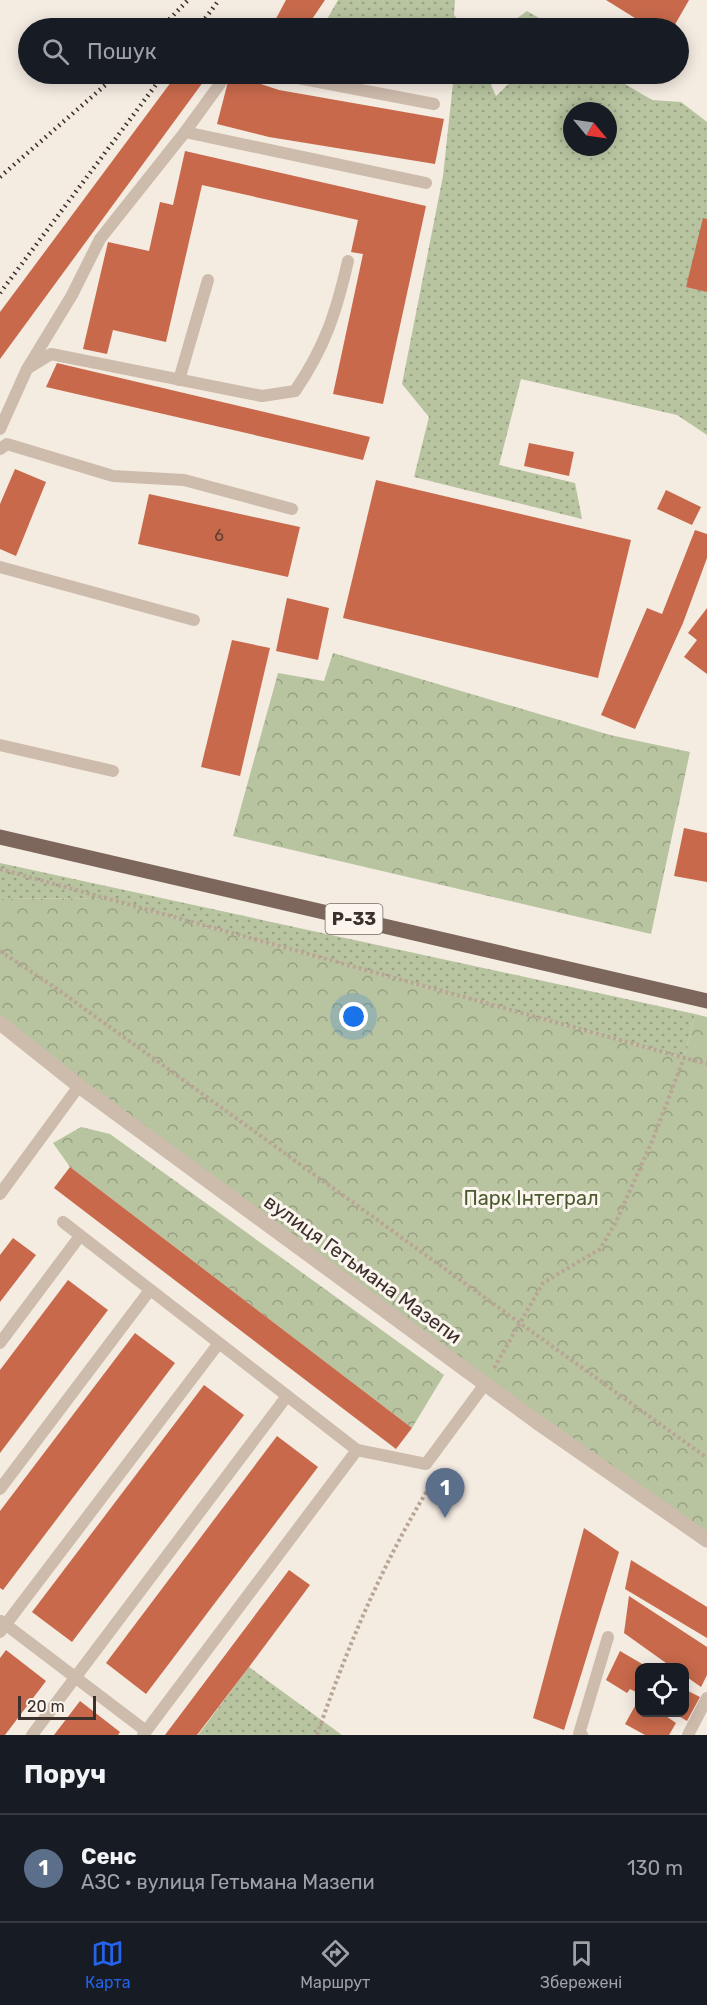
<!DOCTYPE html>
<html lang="uk">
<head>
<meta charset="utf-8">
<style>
	:root { --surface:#171b24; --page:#242831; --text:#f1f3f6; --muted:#9ea1a6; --line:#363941; --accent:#2563eb }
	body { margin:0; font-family:Rubik,sans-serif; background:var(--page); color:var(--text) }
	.controls { position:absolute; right:18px; bottom:18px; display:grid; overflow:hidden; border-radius:12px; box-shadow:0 3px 15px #0003 }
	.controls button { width:54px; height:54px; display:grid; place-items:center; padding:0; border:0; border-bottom:2px solid var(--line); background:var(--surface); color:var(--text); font:30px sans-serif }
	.compass { position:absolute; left:563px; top:102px; width:54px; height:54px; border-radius:50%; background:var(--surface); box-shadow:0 3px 15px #0003; rotate:119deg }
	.scale { position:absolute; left:18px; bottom:15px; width:78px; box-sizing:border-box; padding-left:6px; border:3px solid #3b302b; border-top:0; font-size:16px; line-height:21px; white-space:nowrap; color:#3b302b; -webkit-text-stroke:4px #fbf5ee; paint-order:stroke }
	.you { position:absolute; left:354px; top:1017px; width:21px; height:21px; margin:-15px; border:4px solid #fff; border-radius:50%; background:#1a73e8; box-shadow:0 0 0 9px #1a73e833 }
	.badge { display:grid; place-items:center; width:39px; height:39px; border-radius:50%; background:var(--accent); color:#fff; font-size:20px; font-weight:700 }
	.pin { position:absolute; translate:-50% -50px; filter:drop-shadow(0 2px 3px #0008) }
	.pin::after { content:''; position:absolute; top:32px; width:21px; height:18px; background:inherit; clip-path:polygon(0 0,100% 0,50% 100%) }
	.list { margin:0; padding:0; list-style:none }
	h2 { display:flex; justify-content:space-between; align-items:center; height:78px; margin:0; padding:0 24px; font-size:26px }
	h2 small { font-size:20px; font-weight:400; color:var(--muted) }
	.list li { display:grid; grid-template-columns:39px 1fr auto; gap:18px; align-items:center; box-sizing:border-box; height:108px; padding:0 24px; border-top:2px solid var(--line) }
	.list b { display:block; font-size:22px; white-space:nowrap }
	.list p { margin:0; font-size:20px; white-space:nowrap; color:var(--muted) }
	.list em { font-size:20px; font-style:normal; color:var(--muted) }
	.icon { flex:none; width:33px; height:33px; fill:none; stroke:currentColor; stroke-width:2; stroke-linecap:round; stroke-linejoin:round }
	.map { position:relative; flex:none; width:707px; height:1735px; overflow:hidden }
	.search { position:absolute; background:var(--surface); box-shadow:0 3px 15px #0003; left:18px; right:18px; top:18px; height:66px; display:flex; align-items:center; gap:15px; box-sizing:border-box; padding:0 21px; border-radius:33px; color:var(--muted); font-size:22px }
	.sheet { height:186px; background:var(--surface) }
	nav { display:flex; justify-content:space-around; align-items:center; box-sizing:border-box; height:84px; border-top:2px solid var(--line); background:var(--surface); font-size:16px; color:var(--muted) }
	nav a { display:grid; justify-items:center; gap:3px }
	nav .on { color:var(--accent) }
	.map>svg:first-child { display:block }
	.grass { fill:url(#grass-dots); fill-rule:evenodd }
	.forest { fill:url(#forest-crowns) }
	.building { fill:#c8694b }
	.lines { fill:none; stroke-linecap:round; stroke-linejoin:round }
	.path { stroke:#b9a596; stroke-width:4; stroke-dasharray:3 3; stroke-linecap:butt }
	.service { stroke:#cdbbac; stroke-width:12 }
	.minor { stroke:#cdbbac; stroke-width:15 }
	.primary { stroke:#7d675c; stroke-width:15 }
	.rail { stroke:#3b302b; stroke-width:4.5; stroke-dasharray:1.5 4.5; stroke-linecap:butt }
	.labels { text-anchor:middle; stroke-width:6; stroke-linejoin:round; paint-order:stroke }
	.number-label { font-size:16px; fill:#5e3e33 }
	.shield { fill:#fbf5ee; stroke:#756b66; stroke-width:1.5 }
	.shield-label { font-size:18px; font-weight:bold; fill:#3b302b }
	.park-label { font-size:20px; fill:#4a5a2e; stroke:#fbf5ee }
	.street-label { font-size:20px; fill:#3b302b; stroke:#fbf5ee }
</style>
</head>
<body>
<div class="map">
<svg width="707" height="1735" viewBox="0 0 707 1735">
	<defs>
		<pattern id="grass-dots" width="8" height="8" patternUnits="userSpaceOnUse" patternTransform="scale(1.5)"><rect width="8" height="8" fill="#b8c4a0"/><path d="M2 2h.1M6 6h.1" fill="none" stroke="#97a083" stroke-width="1.8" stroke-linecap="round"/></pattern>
		<pattern id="forest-crowns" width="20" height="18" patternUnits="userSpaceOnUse" patternTransform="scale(1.5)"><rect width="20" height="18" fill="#b8c4a0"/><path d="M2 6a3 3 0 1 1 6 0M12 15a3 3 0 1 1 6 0" fill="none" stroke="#97a083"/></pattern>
	</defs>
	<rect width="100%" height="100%" fill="#f4ebe1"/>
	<g class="grass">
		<path d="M338,0H455L454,15L465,28H322Z"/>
		<path d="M527,11L539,18L532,28H504Z"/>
		<path d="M454,74H499L491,85L496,96L519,74H608L652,100L681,102L707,122V435L677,415L521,379L499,465L575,483L582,519L414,477L429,417L402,384L443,176ZM572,111H608V147H572Z"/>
		<path d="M0,863L695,1014L684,1058L101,898L0,899Z"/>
		<path d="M249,1667L342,1735H198Z"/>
	</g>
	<g class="forest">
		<path d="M333,653L610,735L690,752L651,934L233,836L278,673L324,681Z"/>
		<path d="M101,898L684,1058L695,1014L707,1017V1537L485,1384L0,1019V899Z"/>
		<path d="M81,1127L110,1134L444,1375L412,1428L70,1167L53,1143Z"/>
	</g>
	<g class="building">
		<path d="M286,0H325L306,28H271Z"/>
		<path d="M606,0H689L673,28H651Z"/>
		<path d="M177,74H209L0,359V312Z"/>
		<path d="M230,74L279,90L444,119L435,164L269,137L217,124Z"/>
		<path d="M185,151L426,206L383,404L333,394L363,254L351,252L358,220L202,185L166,342L113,330L107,354L83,349L108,242L149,251L160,202L173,205Z"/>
		<path d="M703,218L707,219V292L686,287Z"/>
		<path d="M57,363L370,437L363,460L46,387Z"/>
		<path d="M529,443L574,452L569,476L524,466Z"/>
		<path d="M15,469L46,482L16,556L0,549V504Z"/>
		<path d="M376,480L631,540L598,678L343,618Z"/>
		<path d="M666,490L701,507L692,525L657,509Z"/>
		<path d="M149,494L300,527L288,577L138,544Z"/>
		<path d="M695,530L707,534V558L683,623L635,729L601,715L647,608L662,614Z"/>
		<path d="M287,598L329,608L318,660L276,651Z"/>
		<path d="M707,608V674L684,657L697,640L688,633Z"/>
		<path d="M232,640L270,648L240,776L201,767Z"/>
		<path d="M684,828L707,833V882L674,876Z"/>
		<path d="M70,1167L412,1428L396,1449L54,1188Z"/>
		<path d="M13,1238L36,1255L0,1302V1255Z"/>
		<path d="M68,1280L108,1310L0,1453V1370Z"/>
		<path d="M135,1333L175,1363L3,1590L0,1588V1511Z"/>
		<path d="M204,1385L244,1415L72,1642L32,1612Z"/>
		<path d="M277,1436L318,1467L146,1694L106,1663Z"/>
		<path d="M584,1528L619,1552L564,1730L533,1718Z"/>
		<path d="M631,1560L707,1607V1638L625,1589Z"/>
		<path d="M289,1570L310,1585L249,1667L197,1735H165Z"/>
		<path d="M629,1596L707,1647V1675L701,1687L684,1675V1668H673L624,1633Z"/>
		<path d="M6,1650L46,1681L5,1735H0V1658Z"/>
		<path d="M620,1651L644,1665L640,1668V1694L630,1689L627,1693L606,1680Z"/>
		<path d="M684,1689L700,1697L687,1721L672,1712H684Z"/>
		<path d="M640,1697V1712H660L676,1723L669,1735H645L625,1724Z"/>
		<path d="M80,1701L120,1732L118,1735H54Z"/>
	</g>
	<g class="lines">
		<g class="path">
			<path d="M0,869L707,1064"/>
			<path d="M0,951L53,986L707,1458"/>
			<path d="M494,1368L543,1283L600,1249L616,1222L653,1139L684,1058"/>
			<path d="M317,1735C348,1645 383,1562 433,1481"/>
		</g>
		<g class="service">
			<path d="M277,74L434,104"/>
			<path d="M185,132L227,74"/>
			<path d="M28,368L51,354L262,396L295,391C325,347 336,313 348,261"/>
			<path d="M179,380L208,280"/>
			<path d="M0,429L27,369L72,295L100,239L185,132L426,183"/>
			<path d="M0,449L7,444L113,476L184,480L292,509"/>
			<path d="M0,567L194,620"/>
			<path d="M0,745L113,771"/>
			<path d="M0,1194L79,1086"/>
			<path d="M63,1222L357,1450L143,1735"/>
			<path d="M0,1343L80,1236"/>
			<path d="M357,1450L426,1464L485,1384"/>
			<path d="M0,1489L150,1290"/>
			<path d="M1,1621L146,1731"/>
			<path d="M0,1632L219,1343"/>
			<path d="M32,1735L287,1396"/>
			<path d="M582,1735L579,1734L608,1637"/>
			<path d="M688,1735L707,1698"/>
		</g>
		<path class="minor" d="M0,1023L79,1086L537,1422L707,1540"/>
		<path class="primary" d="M0,837L707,1001"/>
		<g class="rail">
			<path d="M161,28L188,0"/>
			<path d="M198,28L219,0"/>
			<path d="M0,177L118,74"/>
			<path d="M0,293L164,74"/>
		</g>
	</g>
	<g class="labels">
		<g class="number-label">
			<text x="219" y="541">6</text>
		</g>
		<rect class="shield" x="325.5" y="904" width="57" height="30" rx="4.5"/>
		<g class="shield-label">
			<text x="354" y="925">Р-33</text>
		</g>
		<g class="park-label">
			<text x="531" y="1205">Парк Інтеграл</text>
		</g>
		<g class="street-label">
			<text transform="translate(363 1269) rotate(36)" y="7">вулиця Гетьмана Мазепи</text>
		</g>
	</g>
</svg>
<div class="controls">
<button><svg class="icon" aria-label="locate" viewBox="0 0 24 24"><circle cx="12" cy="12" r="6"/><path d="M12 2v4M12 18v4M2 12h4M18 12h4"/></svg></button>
</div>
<svg class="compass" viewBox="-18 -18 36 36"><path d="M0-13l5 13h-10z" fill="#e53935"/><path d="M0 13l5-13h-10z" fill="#9ea1a6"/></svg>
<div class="scale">20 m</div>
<div class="you"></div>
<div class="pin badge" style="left:445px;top:1518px;background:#5c6f8a">1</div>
<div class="search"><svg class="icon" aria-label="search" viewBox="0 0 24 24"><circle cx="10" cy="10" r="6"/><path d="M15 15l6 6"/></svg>Пошук</div>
</div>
<section class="sheet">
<h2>Поруч<small></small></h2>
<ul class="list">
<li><span class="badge" style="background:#5c6f8a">1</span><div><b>Сенс</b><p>АЗС · вулиця Гетьмана Мазепи</p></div><em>130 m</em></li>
</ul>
</section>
<nav>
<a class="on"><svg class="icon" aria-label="map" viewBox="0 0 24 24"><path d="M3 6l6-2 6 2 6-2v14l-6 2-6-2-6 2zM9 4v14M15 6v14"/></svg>Карта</a>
<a><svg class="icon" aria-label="directions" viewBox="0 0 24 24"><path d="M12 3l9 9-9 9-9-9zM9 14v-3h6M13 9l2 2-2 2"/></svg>Маршрут</a>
<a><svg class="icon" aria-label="saved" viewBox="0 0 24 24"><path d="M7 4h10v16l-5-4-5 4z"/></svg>Збережені</a>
</nav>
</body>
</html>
